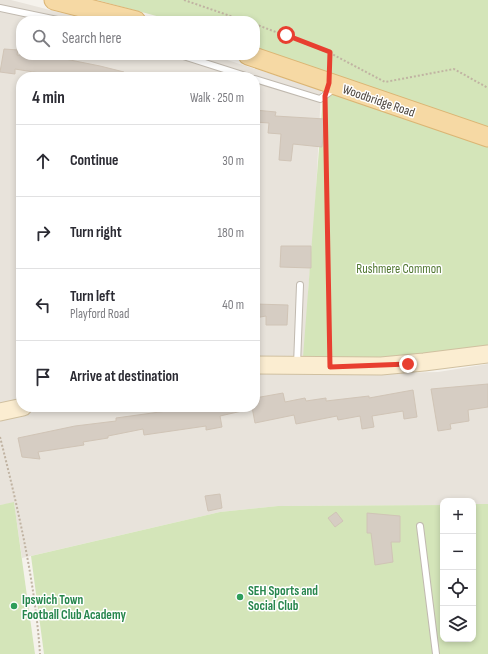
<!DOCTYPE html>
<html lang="en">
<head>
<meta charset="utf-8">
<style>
	:root { --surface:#fff; --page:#f7f7f7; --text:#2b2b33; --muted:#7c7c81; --line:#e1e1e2 }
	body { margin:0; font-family:"Sofia Sans Condensed",sans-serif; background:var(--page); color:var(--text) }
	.controls { position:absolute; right:12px; bottom:12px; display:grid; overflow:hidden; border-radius:8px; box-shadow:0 2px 6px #0003 }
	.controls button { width:36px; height:36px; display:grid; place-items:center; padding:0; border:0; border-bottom:1px solid var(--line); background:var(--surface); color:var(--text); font:20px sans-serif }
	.stop { position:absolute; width:12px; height:12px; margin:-9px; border:3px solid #e83f30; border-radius:50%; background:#fff }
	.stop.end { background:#e83f30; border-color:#fff; box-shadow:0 1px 4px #0008 }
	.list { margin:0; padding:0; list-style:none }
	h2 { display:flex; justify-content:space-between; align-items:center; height:52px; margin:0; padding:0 16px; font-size:17px }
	h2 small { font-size:13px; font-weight:400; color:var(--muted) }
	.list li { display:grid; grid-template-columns:26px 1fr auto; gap:12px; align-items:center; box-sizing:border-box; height:72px; padding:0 16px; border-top:1px solid var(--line) }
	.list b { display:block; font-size:15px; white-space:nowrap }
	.list p { margin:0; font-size:13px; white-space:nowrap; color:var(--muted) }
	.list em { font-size:13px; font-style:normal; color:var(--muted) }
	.icon { flex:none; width:22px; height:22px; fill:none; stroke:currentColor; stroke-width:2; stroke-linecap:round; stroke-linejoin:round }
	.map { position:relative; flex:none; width:488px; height:654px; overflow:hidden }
	.search { position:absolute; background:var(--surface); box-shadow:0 2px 6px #0003; left:16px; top:16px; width:244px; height:44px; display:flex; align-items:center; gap:10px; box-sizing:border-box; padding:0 14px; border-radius:16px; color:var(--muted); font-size:15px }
	.panel { position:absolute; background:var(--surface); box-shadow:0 2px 6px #0003; left:16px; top:72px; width:244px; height:340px; border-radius:16px }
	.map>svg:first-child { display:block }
	.residential { fill:#e8e3db; fill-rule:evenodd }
	.green { fill:#d4e5b9 }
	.building { fill:#d6cdc3; stroke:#d0c4b6 }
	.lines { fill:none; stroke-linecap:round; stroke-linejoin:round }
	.lane-casing { stroke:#c0b9af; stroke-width:8 }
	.secondary-casing { stroke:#d0c0a0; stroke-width:19 }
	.primary-casing { stroke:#dbb574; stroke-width:21 }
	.path { stroke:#c0b3a2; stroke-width:2; stroke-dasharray:2 2; stroke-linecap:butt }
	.lane { stroke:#fff; stroke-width:6 }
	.secondary { stroke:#fbedd1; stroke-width:17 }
	.primary { stroke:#f6d9a4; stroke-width:19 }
	.route { stroke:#e83f30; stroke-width:5 }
	.leisure-dot { fill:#2e9e5b; stroke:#fff; stroke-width:1.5 }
	.labels { text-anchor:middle; stroke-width:3; stroke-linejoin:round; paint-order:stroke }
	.street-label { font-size:13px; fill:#49423a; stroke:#fff }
	.park-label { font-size:13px; fill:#517731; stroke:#fff }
	.leisure-label { font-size:13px; font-weight:bold; fill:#27864d; stroke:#fff; text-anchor:start }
</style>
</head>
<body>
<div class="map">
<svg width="488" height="654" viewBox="0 0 488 654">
	<rect width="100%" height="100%" fill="#f5f2ec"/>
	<path class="residential" d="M0,0H11L93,21H21V55H212L321,90L314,233L308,290L340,374L438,372L488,364V504H473V501H443V505L278,506L220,512L22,558L14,503L0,505ZM21,77H255V407H21Z"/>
	<g class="green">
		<path d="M97,0H488V345L390,358L303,357L325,71L255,47V21H175Z"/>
		<path d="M14,502L35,654H0V505Z"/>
		<path d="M473,504H488V654H44L31,556L220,512L278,506L443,505V639H473Z"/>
	</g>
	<g class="building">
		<path d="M4,49L18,50L17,55H45L100,66L124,72L123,77H52V75L15,69V74L0,72Z"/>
		<path d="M255,110L276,112L275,116L325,119L322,147L293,144L291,161L279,160L281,134L268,133L269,123L255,122Z"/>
		<path d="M281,246H311V268L280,267Z"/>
		<path d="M255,304L288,305L287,325H266V316L255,318Z"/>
		<path d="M488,384V407L468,410L469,421L450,424L451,429L438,431L431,389Z"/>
		<path d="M413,390L417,417L404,419L403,411L372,416L374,427L362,429L360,416L338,420L337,416L296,424L294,415L255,423L252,407H255V398L283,393L285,402L305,398L306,401L326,398V401L369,396V398Z"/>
		<path d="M196,407H242V411L220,416L222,427L206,430V426L144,435L143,429L108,436V438L83,442L84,445L38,452L40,459L22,457L18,438L75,426L116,421V418Z"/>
		<path d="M220,494L222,508L208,511L205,496Z"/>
		<path d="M336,512L343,521L335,527L328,518Z"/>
		<path d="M367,513L400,516V542H391L393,562L375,565L371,533H367Z"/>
	</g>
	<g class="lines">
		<g class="lane-casing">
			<g id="lane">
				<path d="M0,8L62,21"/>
				<path d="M180,55L249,77"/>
				<path d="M255,79L320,99L335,88"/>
				<path d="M297,365L300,285"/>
				<path d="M420,526L436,654"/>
			</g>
		</g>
		<g class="secondary-casing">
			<g id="secondary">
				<path d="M255,365L381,366L424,362L488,354"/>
				<path d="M0,412L23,407"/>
			</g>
		</g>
		<g class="primary-casing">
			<g id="primary">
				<path d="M54,0L136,21"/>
				<path d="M248,55L488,137"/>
			</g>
		</g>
		<g class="path">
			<path d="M184,0L245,21"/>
			<path d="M255,24L330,53L385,82L454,69L488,88"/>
			<path d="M330,68V53"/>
			<path d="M325,106L329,351"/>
			<path d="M0,437C18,508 35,581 40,654"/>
		</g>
		<use href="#lane" class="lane"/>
		<use href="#secondary" class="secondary"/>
		<use href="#primary" class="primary"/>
	</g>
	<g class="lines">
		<path class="route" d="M286,35L330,52L329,83L325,96L330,367L408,364"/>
	</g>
	<g class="leisure-dot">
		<circle cx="240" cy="597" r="4"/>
		<circle cx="14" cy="606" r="4"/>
	</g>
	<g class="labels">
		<g class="street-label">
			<text transform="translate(379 100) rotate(19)" y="5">Woodbridge Road</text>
		</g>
		<g class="park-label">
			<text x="399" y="273">Rushmere Common</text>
		</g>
		<g class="leisure-label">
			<text x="248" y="595">SEH Sports and<tspan x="248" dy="15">Social Club</tspan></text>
			<text x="22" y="604">Ipswich Town<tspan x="22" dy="15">Football Club Academy</tspan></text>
		</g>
	</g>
</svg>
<div class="controls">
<button>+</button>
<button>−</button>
<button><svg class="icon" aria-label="locate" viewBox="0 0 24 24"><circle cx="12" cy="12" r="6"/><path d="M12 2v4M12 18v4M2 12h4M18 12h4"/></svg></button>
<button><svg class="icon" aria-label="layers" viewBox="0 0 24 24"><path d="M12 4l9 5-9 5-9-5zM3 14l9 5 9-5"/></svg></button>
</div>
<div class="stop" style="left:286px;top:35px"></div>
<div class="stop end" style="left:408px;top:364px"></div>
<div class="search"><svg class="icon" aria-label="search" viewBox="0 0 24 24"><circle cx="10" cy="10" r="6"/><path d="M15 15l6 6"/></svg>Search here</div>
<section class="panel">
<h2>4 min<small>Walk · 250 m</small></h2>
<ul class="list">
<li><svg class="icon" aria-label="ahead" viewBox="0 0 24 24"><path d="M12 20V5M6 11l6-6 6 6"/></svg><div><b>Continue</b></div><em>30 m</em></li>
<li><svg class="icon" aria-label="right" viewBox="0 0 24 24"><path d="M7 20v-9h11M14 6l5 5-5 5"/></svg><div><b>Turn right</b></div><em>180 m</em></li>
<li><svg class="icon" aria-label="left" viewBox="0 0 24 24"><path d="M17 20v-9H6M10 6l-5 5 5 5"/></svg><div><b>Turn left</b><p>Playford Road</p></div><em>40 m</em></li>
<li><svg class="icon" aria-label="arrive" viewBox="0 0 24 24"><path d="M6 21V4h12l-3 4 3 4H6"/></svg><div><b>Arrive at destination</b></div></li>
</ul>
</section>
</div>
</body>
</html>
